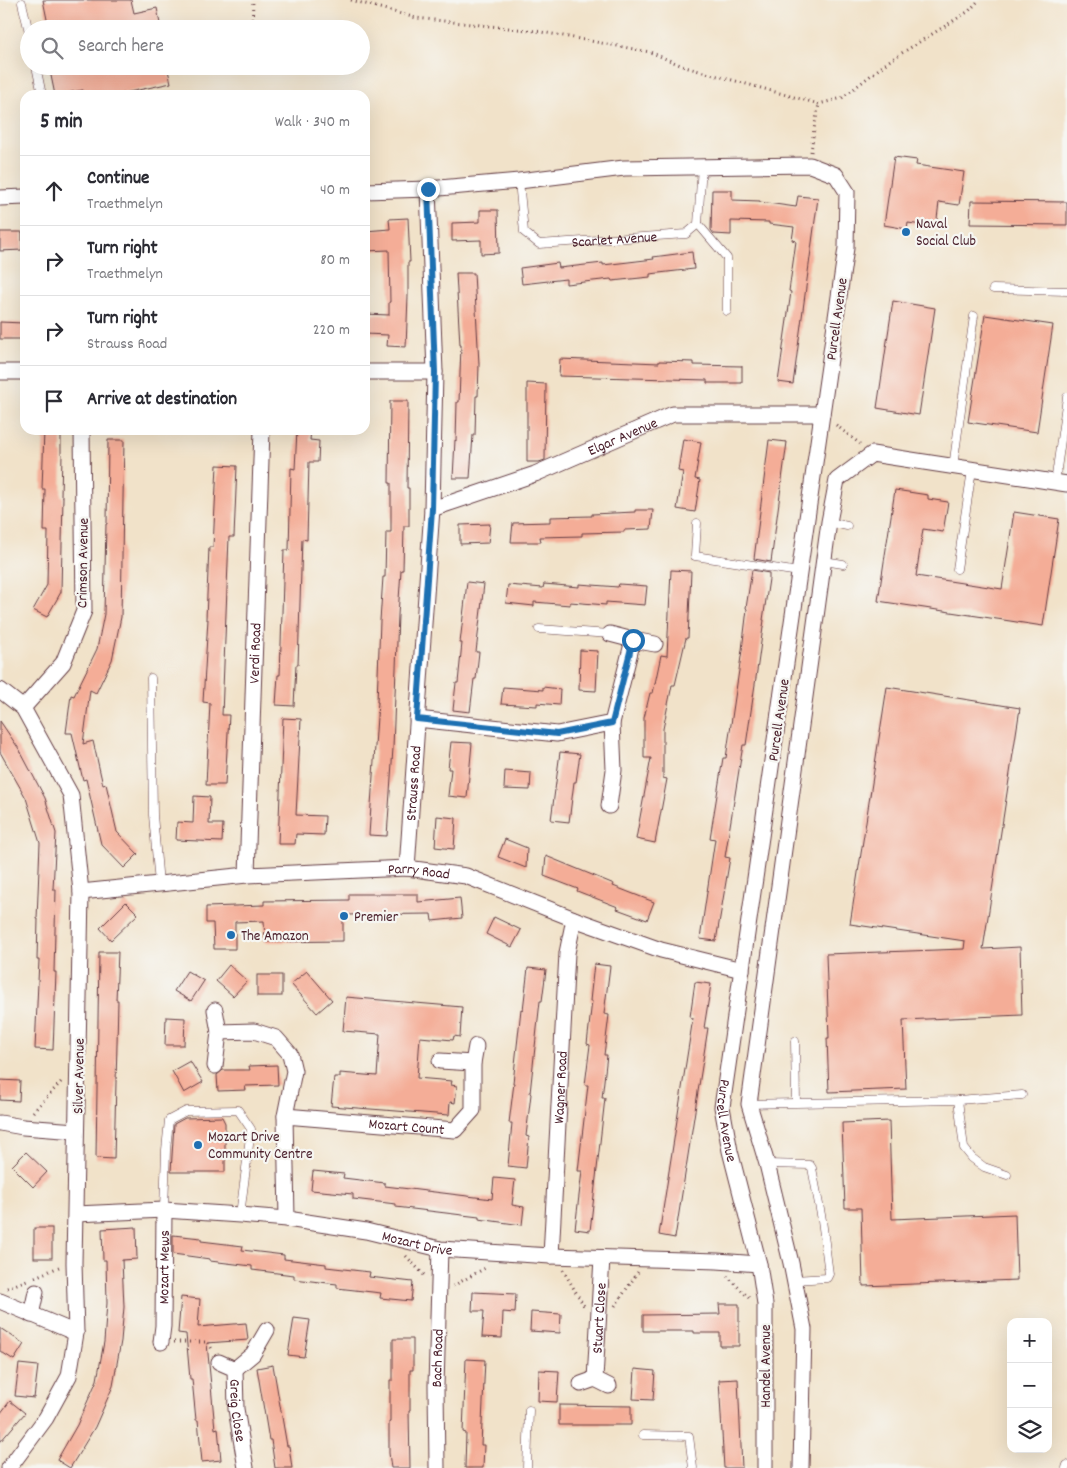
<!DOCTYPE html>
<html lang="en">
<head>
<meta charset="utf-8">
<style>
	:root { --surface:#fff; --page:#f2f2f3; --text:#2b2b33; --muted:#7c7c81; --line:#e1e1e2 }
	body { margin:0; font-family:Dekko,sans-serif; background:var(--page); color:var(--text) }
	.controls { position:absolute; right:15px; bottom:15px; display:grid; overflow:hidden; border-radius:10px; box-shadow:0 5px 20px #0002 }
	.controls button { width:45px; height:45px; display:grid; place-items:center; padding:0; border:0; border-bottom:1px solid var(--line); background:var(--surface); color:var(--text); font:25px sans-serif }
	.stop { position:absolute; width:15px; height:15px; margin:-11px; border:4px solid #1f6fb2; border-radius:50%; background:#fff }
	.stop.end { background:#1f6fb2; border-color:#fff; box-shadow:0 1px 5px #0008 }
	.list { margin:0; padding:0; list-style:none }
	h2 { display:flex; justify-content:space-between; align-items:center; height:65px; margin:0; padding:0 20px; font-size:21px }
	h2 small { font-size:16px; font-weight:400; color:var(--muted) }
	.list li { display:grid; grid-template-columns:32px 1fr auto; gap:15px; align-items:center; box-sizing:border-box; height:70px; padding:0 20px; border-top:1px solid var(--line) }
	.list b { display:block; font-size:19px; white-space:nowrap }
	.list p { margin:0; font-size:16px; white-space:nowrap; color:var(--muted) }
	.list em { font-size:16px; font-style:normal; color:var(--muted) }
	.icon { flex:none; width:28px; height:28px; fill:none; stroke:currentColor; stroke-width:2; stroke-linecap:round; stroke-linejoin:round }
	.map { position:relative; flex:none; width:1067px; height:1468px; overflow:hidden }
	.search { position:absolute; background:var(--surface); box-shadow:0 5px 20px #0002; left:20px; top:20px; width:350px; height:55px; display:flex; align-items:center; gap:12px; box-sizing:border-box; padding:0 18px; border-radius:28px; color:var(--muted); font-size:19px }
	.panel { position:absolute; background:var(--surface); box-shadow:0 5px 20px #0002; left:20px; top:90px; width:350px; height:345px; border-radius:15px }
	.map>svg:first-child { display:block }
	.building { fill:#f4ad97 }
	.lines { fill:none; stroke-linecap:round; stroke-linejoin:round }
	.lane-casing { stroke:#633c43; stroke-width:9 }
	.street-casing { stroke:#633c43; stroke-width:17 }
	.path { stroke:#633c43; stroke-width:3; stroke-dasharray:1 4; stroke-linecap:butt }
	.lane { stroke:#fff; stroke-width:8 }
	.street { stroke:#fff; stroke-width:15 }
	.route { stroke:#1f6fb2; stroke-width:6 }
	.poi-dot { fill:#1f6fb2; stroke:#f6f6f2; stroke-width:2 }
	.labels { text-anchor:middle; stroke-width:4.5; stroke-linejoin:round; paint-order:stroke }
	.poi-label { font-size:15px; fill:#4a1f2b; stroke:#f6f6f2; text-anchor:start }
	.street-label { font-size:15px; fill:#4a1f2b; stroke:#f6f6f2 }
</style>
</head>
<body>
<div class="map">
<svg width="1067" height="1468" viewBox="0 0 1067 1468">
	<rect width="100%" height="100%" fill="#f6f6f2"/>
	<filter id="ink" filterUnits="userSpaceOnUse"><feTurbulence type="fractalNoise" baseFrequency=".02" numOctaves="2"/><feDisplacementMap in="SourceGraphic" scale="10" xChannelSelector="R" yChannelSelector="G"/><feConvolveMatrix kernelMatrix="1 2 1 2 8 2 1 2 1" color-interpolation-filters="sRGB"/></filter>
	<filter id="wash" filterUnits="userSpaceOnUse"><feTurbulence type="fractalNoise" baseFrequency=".0096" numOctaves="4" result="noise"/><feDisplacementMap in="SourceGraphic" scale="20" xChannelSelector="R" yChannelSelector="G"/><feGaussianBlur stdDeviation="1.12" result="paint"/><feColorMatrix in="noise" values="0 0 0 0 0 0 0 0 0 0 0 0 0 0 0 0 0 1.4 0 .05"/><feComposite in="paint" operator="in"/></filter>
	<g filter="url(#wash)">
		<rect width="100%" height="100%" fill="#f1e2c9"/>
		<g id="blocks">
			<g class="building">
				<path d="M43,0H131L134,13L157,8L161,29H49Z"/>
				<path d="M49,66H167L171,83L115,95H85L83,90L55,95Z"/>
				<path d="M894,157L917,160L916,165L964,172L959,205L939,202L936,227L908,223L907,229L884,225Z"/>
				<path d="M712,190H732V200L760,201V202L796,207L798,196L818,198L793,384L778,382L791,292L789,291L796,241L792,240L794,227L769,224V222L731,221V235L714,234L711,230Z"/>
				<path d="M971,201L1067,202V225L970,224Z"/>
				<path d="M480,210H498L499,253L481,254V240L452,241V223L480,222Z"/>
				<path d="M408,218L410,262H408V296L406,347L387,346L388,335L365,334V314L389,315V302H390L389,250L365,251V231L390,229L389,219Z"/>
				<path d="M0,232H22V250L0,251Z"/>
				<path d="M692,252L694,269L650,274V277L612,281L611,279L566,284V279L522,284L520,268L558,263L559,268L603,263V265L654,259L653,257Z"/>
				<path d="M456,273H474L479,364L478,396H476L475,435H473L470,478H453L455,440L456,441L457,402H459L461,345H460Z"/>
				<path d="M893,301L935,308L919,415L877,408Z"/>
				<path d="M985,315L1053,325L1037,432L968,422Z"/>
				<path d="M0,322L23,323L22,339H0Z"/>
				<path d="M560,359L659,363V361L694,362V365L742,366V383H707V380L559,376Z"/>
				<path d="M527,383L546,384L545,460L539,462H527Z"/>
				<path d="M390,401H408L407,488H409V526H404L403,570H401L398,615L393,748L387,836L369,835L378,702H377L380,621L383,577H385L386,532H391V483H389Z"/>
				<path d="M44,430H56V436H61V454H62L61,496H63L61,592L47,617L33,610L47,585L48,531H44L45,489H42Z"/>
				<path d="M297,430H311L310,440L319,441L318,462H309L307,540L302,539L298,665H296L294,706L276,705L278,675H280L284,550H289L291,468L295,469Z"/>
				<path d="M683,439L701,442L695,479L700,480L695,512L677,509L683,472L678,471Z"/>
				<path d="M108,440H124L121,617L112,660L96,693L90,690L83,744L93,741L103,785L106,784L117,832L138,854L124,868L101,844L86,779L83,780L72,733H66L71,695L74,696L97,649L104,614L106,524H107Z"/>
				<path d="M769,440L787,442L771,562L754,559Z"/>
				<path d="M217,465L237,466L234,537H229L222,715H229L225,785H206L210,703L203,702L208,619H206L209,547H213Z"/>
				<path d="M895,490L928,495V499L948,502L943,532L923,529L916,576L1002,589L1014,512L1059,519L1043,626L878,601Z"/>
				<path d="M635,510H653L651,529L624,530V532L582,533V536L540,537L541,542H511L513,523L550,522V517L592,516V514L635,512Z"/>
				<path d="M490,524L488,543L460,544V525Z"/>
				<path d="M671,570L691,571L688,638H686L675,685H672L663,729V778L667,779L655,843L636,839L651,758H644V718L650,693H653L661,655L667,656Z"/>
				<path d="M752,570L769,573V579L763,620H764L758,664L746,745H743L725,857L730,858L716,941L700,939L715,839L710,838L723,758H726L742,650L747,609L746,608Z"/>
				<path d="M467,582L484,584L476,652H479L476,679H474L470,712L453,710L456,683H458L462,643H460Z"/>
				<path d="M544,584L579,587V584L618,587L619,584L647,586L645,605L606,602V605L570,602V605L534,602V606L506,603L508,585L543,588Z"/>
				<path d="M580,650L598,651L596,691L579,690Z"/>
				<path d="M503,687L543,690V687L560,689L559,705L537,703V706L501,704Z"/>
				<path d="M887,687L1020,708L983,949L1020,947L1022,1015L903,1020L906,1089L829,1092L827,1038H829L826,954L964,949L965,941L850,924Z"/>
				<path d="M283,718L301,719L296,815L325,816L324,835L296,834L295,844H278Z"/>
				<path d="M0,721L19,749L45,798L56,833L53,889H56L54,972H56L53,1050L35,1049L39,960H37L38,919H37L40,843L26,798L0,752Z"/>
				<path d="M451,742L472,743L467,798L448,796L451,769H448Z"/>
				<path d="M560,752L580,754L576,782H574L569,822L551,820Z"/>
				<path d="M505,771L531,773L530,790L504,789Z"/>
				<path d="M194,796L210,797L209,824H223L222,842L176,840L177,822L193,823Z"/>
				<path d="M437,816L456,818L454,849L435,847Z"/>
				<path d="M505,839L527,848L526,868L498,857Z"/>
				<path d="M546,856L614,884L613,886L654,902L647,920L617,909L618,907L577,891L578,889L544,876Z"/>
				<path d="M349,894H418V902L460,898L462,918L432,921L431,914L343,915V941L265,942L264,921L235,922V949H214L213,923H206V907L264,905V901L349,900Z"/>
				<path d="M126,902L138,914L111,940L100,928Z"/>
				<path d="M494,917L521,930L512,947L486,934Z"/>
				<path d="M99,952H118L116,1000H118L117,1044L114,1159L96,1158Z"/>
				<path d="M594,964L610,966L604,1014L609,1015L604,1055H607L602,1098H605L590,1231L575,1229L582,1171H578L588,1085H585L590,1045L587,1044L592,1001H590Z"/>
				<path d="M229,965L247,981L233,996L216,981Z"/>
				<path d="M528,968L546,970L542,1001H540L530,1093L531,1094L526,1136L529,1137L526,1168L508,1166L512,1123H509L514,1083H513L521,1009L523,1010Z"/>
				<path d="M187,971L204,981L191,1001L174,991Z"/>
				<path d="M307,971L332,1000L317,1013L291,984Z"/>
				<rect x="257" y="975" width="25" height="21"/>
				<path d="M695,982L711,984L704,1028H708L675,1238L659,1235L693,1018L690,1017Z"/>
				<path d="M346,997L462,1007L460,1037L454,1036L453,1040L420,1037L417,1078L452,1081L451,1085L457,1086L455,1103L450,1102L449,1115L331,1106L334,1077H340V1073L377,1076L380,1034L343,1031Z"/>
				<path d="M166,1017L185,1018L184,1045H165Z"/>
				<path d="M190,1061L203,1082L184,1093L172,1071Z"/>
				<path d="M277,1065L278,1085L245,1086L246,1090L218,1091L217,1075L223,1070H250L249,1066Z"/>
				<path d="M0,1080L20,1081L19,1101L0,1100Z"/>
				<path d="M222,1117L225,1123V1172H171L174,1124L185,1118Z"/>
				<path d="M889,1121L892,1219L1015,1214L1017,1280L863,1286L861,1208H845L842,1123Z"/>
				<path d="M26,1152L47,1172L33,1187L12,1166Z"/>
				<path d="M313,1171L344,1174L343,1178L385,1183V1186L492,1199L494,1178L515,1180L512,1205L524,1207L522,1225L479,1219V1217L396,1207V1204L353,1199V1194L311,1190Z"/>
				<path d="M136,1227L137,1259L122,1260L124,1307L121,1341L113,1386L95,1427L70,1468L57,1460L77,1425L97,1380L104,1342L107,1303L106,1260H103L102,1229Z"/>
				<rect x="34" y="1228" width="18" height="30"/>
				<path d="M173,1235L201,1238V1241L243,1246L242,1250L284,1255V1259L326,1264V1267L370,1272L369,1277L413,1282L411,1301L380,1298L381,1293L337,1288V1284L294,1279V1275L252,1270V1266L210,1261V1259L173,1254Z"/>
				<path d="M473,1292L516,1294L515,1313L503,1312L502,1338L482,1337L484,1311H472Z"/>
				<path d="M181,1297L200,1299L198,1327L246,1323L248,1340L207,1343L215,1429L218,1428L221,1460L202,1462L198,1420H196L192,1379H190L186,1334L178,1333Z"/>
				<path d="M719,1304H739V1346H720V1333H694V1331H643V1315L720,1314Z"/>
				<path d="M531,1312L561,1314L560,1333L530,1331Z"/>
				<path d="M294,1318L310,1320L304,1357L288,1355Z"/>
				<path d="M0,1328L24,1344L14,1360L0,1351Z"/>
				<path d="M393,1339H413V1370H410V1411H409L410,1468H391L389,1453V1422H390V1380H393Z"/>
				<path d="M466,1359L485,1360L481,1445H484L483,1468H465L466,1433L463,1432Z"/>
				<path d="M19,1364L38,1366L34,1398L15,1396Z"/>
				<path d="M273,1365L287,1446H289L292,1468H275L271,1440H269L257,1368Z"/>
				<path d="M635,1369L655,1371L653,1400L633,1399Z"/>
				<path d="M539,1370L559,1371L557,1402L538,1401Z"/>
				<path d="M738,1379L742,1468H724L719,1380Z"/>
				<path d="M10,1401L25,1413L0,1442V1414Z"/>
				<path d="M559,1405L631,1406V1425H559Z"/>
			</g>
		</g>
	</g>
	<g filter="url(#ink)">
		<use href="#blocks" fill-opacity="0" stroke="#633c43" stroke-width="1"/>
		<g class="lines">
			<g class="lane-casing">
				<g id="lane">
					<path d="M22,3L29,32"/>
					<path d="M36,66L42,95"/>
					<path id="s1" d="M519,181L524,232L539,244L686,234L698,224L702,166"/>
					<path d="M698,224L727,258V311"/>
					<path d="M993,289L1067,291"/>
					<path d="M953,467L974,316"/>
					<path d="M1055,483L1067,397"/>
					<path d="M829,522L847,526"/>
					<path d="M697,523L695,556L799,572"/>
					<path d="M824,561L843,564"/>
					<path d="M957,569L972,470"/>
					<path d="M539,629L610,634"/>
					<path d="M151,678L153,815L159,884"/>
					<path d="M795,1041L796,1102"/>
					<path d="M958,1100L964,1148L972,1158L984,1167L1007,1175"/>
					<path d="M749,1104L958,1100L1022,1095"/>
					<path d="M767,1164L810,1165L812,1168L822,1220L829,1274L827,1278L794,1280"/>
					<path d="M164,1210L166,1150L169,1120L186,1111L238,1110L251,1129L240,1215"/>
					<path d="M643,1435L689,1436L693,1468"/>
					<path d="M527,1468L529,1410"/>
					<path d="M1066,1468L1067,1465"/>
				</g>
			</g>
			<g class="street-casing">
				<g id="street">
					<path id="s2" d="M365,191L428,189L519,181L624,168L810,165L836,175L847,192L846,248L722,1107L730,1151L759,1264L765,1304V1468"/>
					<path d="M0,198L25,197"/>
					<path d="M0,372H25"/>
					<path d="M365,372H435"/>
					<path id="s3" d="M432,509L535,474L673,414H822"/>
					<path d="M610,634L633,640"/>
					<path d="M0,690L23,708L71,795L81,892L74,1263L76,1333L69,1376L46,1418L9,1468"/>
					<path d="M23,708L63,663L84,611L82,430"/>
					<path d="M417,719L557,734L612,723L633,640L655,644"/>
					<path d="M609,806L614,770L612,723"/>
					<path id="s4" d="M407,868L432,509L435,372L428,189"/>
					<path id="s5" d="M247,875L262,430"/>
					<path id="s6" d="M81,892L247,875L407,868L466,876L574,919L661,950L742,970"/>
					<path d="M215,1010L219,1032L215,1066"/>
					<path d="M219,1032L254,1031L276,1038L290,1054L294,1071L285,1116L287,1219"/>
					<path d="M440,1061L473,1063"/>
					<path id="s7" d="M285,1116L455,1130L473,1110V1063L476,1046"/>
					<path d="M0,1123L23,1127L76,1131"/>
					<path id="s8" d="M76,1214L164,1210L240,1215L287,1219L366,1231L440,1249L551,1256L717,1261L759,1264"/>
					<path id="s9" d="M551,1256L567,953L574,919"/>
					<path d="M0,1301L76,1333"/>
					<path d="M31,1315L36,1292"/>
					<path id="s10" d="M161,1342L163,1326L164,1210"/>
					<path id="s11" d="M219,1362L235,1369L236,1409L246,1468"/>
					<path d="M235,1369L253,1354L267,1330"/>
					<path id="s12" d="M595,1379L602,1258"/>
					<path d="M581,1384L595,1379L609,1386"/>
					<path id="s13" d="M437,1468L436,1386L440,1249"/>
					<path d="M801,1468L804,1329L791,1263L767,1164L749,1104L829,522L837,480L872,454L1067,484"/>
				</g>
			</g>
			<g class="path">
				<path d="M351,0L416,18L536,31L650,52L685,67L819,104L842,98L889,61L969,11L979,0"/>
				<path d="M252,29L253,0"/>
				<path d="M811,152L814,129L819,104"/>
				<path d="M836,425L860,444"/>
				<path d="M33,1112L63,1080"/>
				<path d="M406,1256L424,1275"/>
				<path d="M563,1270L584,1306"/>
				<path d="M727,1276L749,1298"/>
				<path d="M35,1277L59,1267"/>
				<path d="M453,1286L487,1267"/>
				<path d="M7,1288L27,1280"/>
				<path d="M615,1306L638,1272"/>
				<path d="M174,1342H208L213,1351"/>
			</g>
			<use href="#lane" class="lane"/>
			<use href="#street" class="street"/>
		</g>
	</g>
	<g class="lines" filter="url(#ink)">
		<path class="route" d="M428,189L435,372L432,509L417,719L557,734L612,723L633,640"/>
	</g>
	<g class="poi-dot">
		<circle cx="906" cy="232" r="5"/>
		<circle cx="344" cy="916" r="5"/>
		<circle cx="231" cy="935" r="5"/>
		<circle cx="198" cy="1145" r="5"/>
	</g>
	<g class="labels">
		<g class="poi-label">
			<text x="916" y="228">Naval<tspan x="916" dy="17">Social Club</tspan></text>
			<text x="354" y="921">Premier</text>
			<text x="241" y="940">The Amazon</text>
			<text x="208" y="1141">Mozart Drive<tspan x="208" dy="17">Community Centre</tspan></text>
		</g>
		<g class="street-label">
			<text dy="5" stroke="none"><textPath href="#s1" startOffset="146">Scarlet Avenue</textPath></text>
			<text transform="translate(836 319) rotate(-82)" y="5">Purcell Avenue</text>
			<text dy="5" stroke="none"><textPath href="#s3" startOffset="204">Elgar Avenue</textPath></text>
			<text transform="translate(82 563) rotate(-89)" y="5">Crimson Avenue</text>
			<text dy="5" stroke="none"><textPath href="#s5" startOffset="222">Verdi Road</textPath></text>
			<text transform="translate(778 720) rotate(-82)" y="5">Purcell Avenue</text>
			<text dy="5" stroke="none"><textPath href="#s4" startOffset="85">Strauss Road</textPath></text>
			<text dy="5" stroke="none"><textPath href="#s6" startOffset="339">Parry Road</textPath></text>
			<text transform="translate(78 1076) rotate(-89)" y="5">Silver Avenue</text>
			<text dy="5" stroke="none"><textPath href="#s9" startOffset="169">Wagner Road</textPath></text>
			<text dy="5" stroke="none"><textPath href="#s2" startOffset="1432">Purcell Avenue</textPath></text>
			<text dy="5" stroke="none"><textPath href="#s7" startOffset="122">Mozart Count</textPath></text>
			<text dy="5" stroke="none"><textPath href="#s8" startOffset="344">Mozart Drive</textPath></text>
			<text dy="5" stroke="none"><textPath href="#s10" startOffset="75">Mozart Mews</textPath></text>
			<text dy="5" stroke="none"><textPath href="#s12" startOffset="61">Stuart Close</textPath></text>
			<text dy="5" stroke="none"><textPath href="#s13" startOffset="110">Bach Road</textPath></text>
			<text transform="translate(765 1366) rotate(-90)" y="5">Handel Avenue</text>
			<text dy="5" stroke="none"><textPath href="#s11" startOffset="59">Greig Close</textPath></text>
		</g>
	</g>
</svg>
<div class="controls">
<button>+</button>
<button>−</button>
<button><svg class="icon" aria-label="layers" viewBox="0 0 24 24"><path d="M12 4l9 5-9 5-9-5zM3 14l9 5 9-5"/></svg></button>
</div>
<div class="stop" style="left:633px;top:640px"></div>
<div class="stop end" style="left:428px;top:189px"></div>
<div class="search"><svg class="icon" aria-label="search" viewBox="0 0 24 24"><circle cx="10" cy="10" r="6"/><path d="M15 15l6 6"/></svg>Search here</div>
<section class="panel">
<h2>5 min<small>Walk · 340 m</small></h2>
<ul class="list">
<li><svg class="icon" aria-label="ahead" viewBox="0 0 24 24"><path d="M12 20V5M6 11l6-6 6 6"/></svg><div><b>Continue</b><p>Traethmelyn</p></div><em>40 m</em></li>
<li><svg class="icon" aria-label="right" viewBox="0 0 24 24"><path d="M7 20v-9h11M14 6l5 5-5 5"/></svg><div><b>Turn right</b><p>Traethmelyn</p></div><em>80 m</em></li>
<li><svg class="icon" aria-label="right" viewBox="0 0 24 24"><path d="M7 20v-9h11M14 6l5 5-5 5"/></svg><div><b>Turn right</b><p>Strauss Road</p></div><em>220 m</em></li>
<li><svg class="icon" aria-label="arrive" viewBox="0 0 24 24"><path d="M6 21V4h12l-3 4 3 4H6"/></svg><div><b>Arrive at destination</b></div></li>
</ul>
</section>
</div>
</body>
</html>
